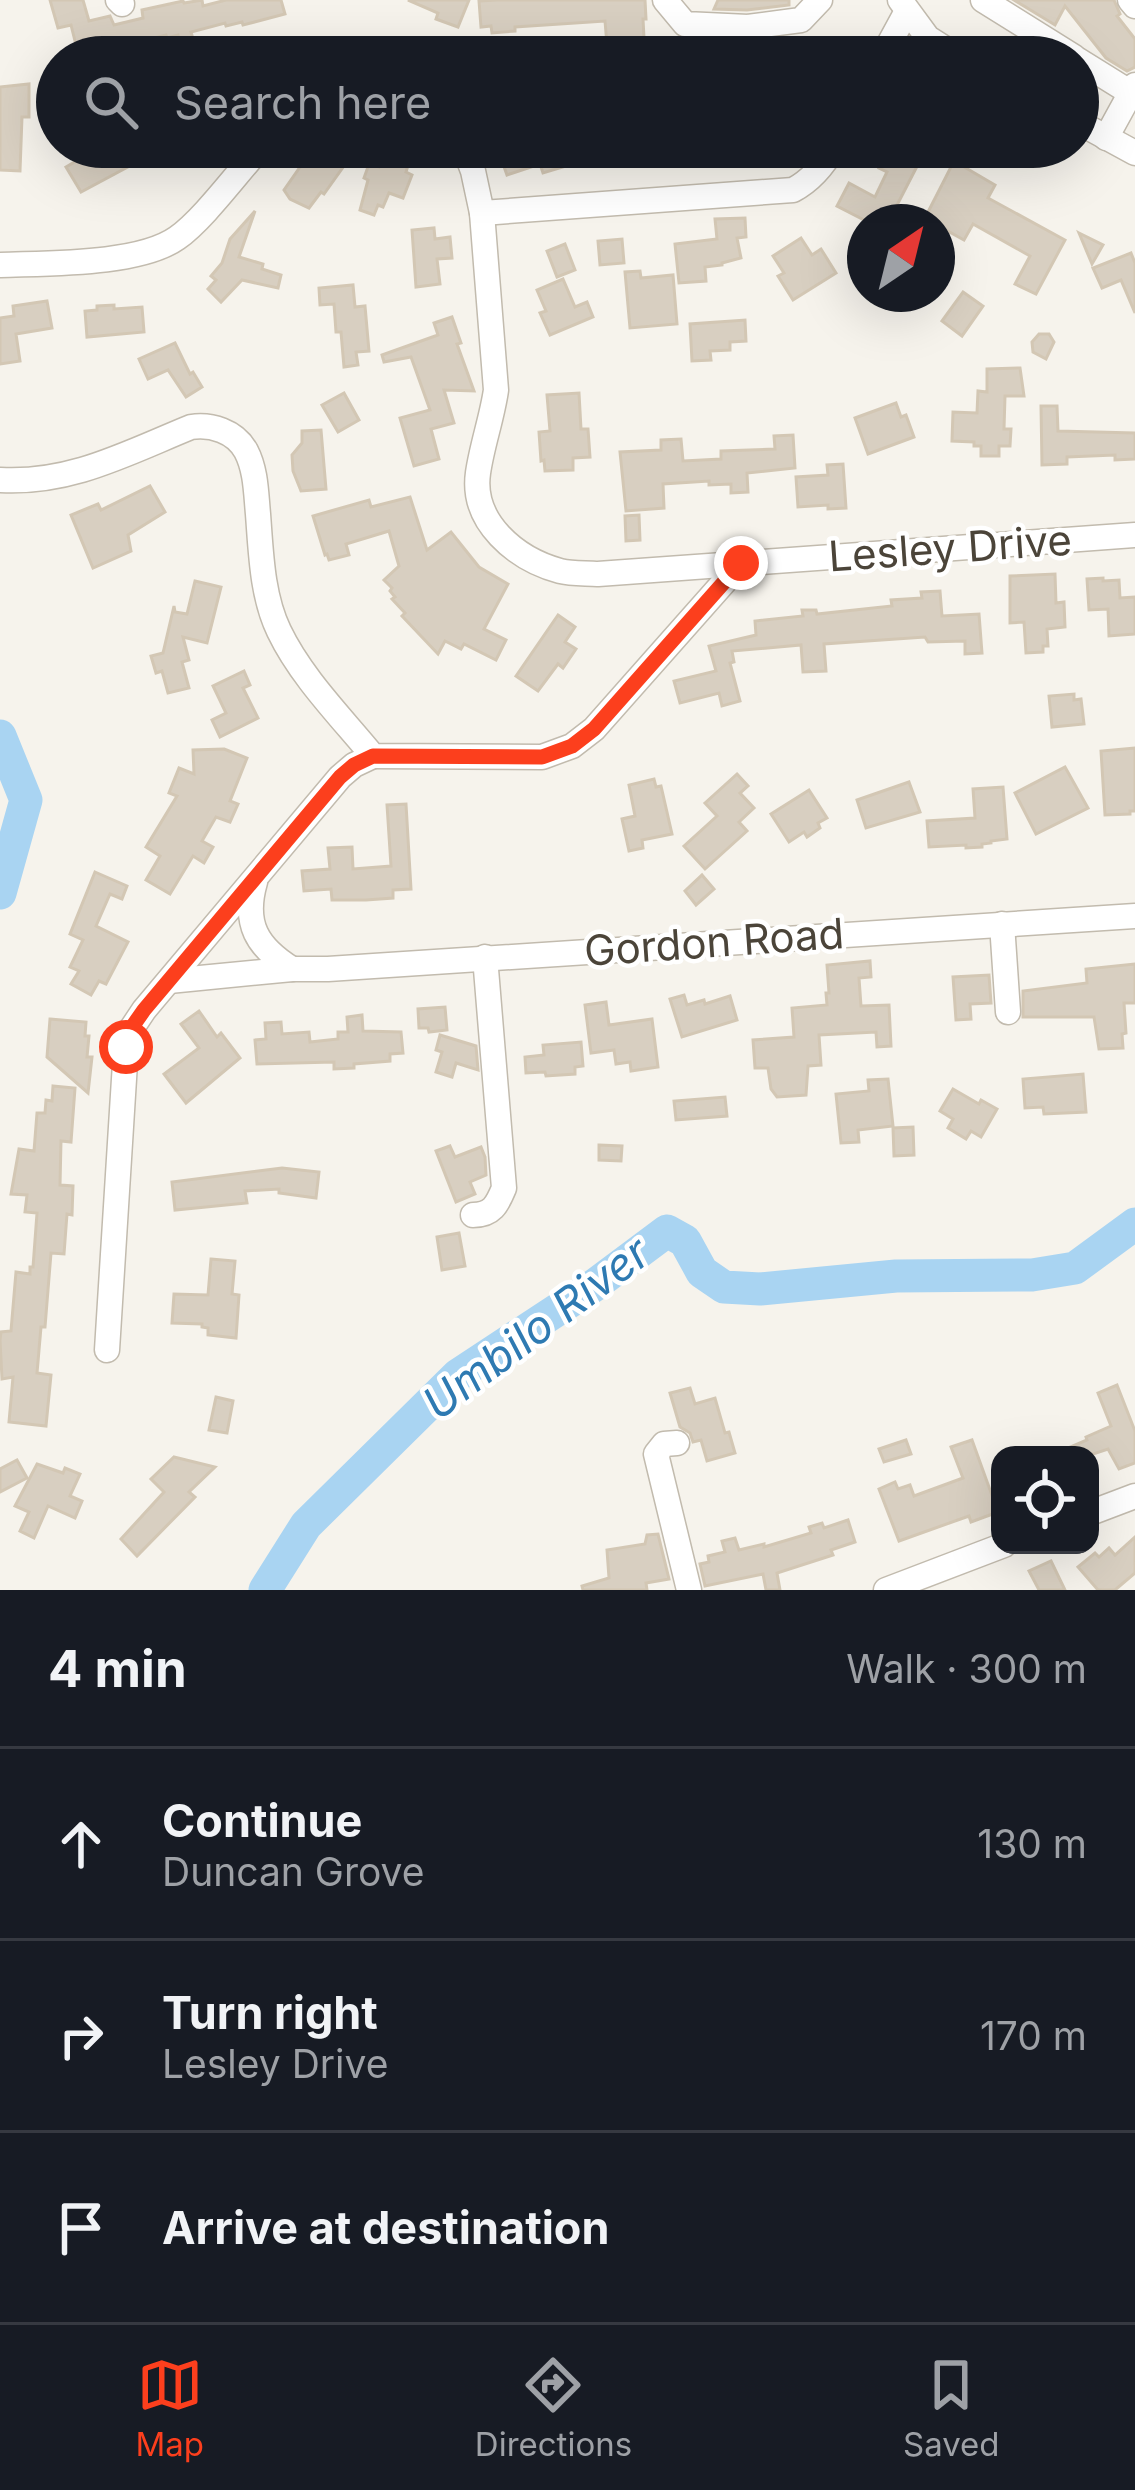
<!DOCTYPE html>
<html lang="en">
<head>
<meta charset="utf-8">
<style>
	:root { --surface:#171b24; --page:#20242c; --text:#f1f3f6; --muted:#9ea1a6; --line:#363941; --accent:#fc3f1d }
	body { margin:0; font-family:Inter,sans-serif; background:var(--page); color:var(--text) }
	.controls { position:absolute; right:36px; bottom:36px; display:grid; overflow:hidden; border-radius:24px; box-shadow:0 12px 48px #0002 }
	.controls button { width:108px; height:108px; display:grid; place-items:center; padding:0; border:0; border-bottom:3px solid var(--line); background:var(--surface); color:var(--text); font:60px sans-serif }
	.compass { position:absolute; left:847px; top:204px; width:108px; height:108px; border-radius:50%; background:var(--surface); box-shadow:0 12px 48px #0002; rotate:35deg }
	.stop { position:absolute; width:36px; height:36px; margin:-27px; border:9px solid #fc3f1d; border-radius:50%; background:#fff }
	.stop.end { background:#fc3f1d; border-color:#fff; box-shadow:0 3px 12px #0008 }
	.list { margin:0; padding:0; list-style:none }
	h2 { display:flex; justify-content:space-between; align-items:center; height:156px; margin:0; padding:0 48px; font-size:51px }
	h2 small { font-size:39px; font-weight:400; color:var(--muted) }
	.list li { display:grid; grid-template-columns:78px 1fr auto; gap:36px; align-items:center; box-sizing:border-box; height:192px; padding:0 48px; border-top:3px solid var(--line) }
	.list b { display:block; font-size:45px; white-space:nowrap }
	.list p { margin:0; font-size:39px; white-space:nowrap; color:var(--muted) }
	.list em { font-size:39px; font-style:normal; color:var(--muted) }
	.icon { flex:none; width:66px; height:66px; fill:none; stroke:currentColor; stroke-width:2; stroke-linecap:round; stroke-linejoin:round }
	.map { position:relative; flex:none; width:1135px; height:1590px; overflow:hidden }
	.search { position:absolute; background:var(--surface); box-shadow:0 12px 48px #0002; left:36px; right:36px; top:36px; height:132px; display:flex; align-items:center; gap:30px; box-sizing:border-box; padding:0 42px; border-radius:66px; color:var(--muted); font-size:45px }
	.sheet { height:732px; background:var(--surface) }
	nav { display:flex; justify-content:space-around; align-items:center; box-sizing:border-box; height:168px; border-top:3px solid var(--line); background:var(--surface); font-size:33px; color:var(--muted) }
	nav a { display:grid; justify-items:center; gap:6px }
	nav .on { color:var(--accent) }
	.map>svg:first-child { display:block }
	.lines { fill:none; stroke-linecap:round; stroke-linejoin:round }
	.river { stroke:#a9d4f2; stroke-width:33 }
	.building { fill:#d8cfc1; stroke:#d3c7b4; stroke-width:3 }
	.minor-casing { stroke:#c2bbae; stroke-width:27 }
	.minor { stroke:#fff; stroke-width:24 }
	.route { stroke:#fc3f1d; stroke-width:15 }
	.labels { text-anchor:middle; stroke-width:9; stroke-linejoin:round; paint-order:stroke }
	.street-label { font-size:42px; fill:#4b4439; stroke:#fff }
	.water-label { font-size:45px; font-style:italic; fill:#2e7ab2; stroke:#fff }
</style>
</head>
<body>
<div class="map">
<svg width="1135" height="1590" viewBox="0 0 1135 1590">
	<rect width="100%" height="100%" fill="#f6f3ec"/>
	<g class="lines">
		<g class="river">
			<path d="M0,736L26,800L0,893"/>
			<path d="M265,1590L306,1525L458,1375L592,1287L667,1231L685,1241L702,1272L724,1287L760,1289L896,1276L1032,1275L1075,1268L1135,1224"/>
		</g>
	</g>
	<g class="building">
		<path d="M50,0H83L89,21L110,16L114,25L143,18L142,10L183,1L184,3L202,0L203,6L226,0H281L285,14L243,25L242,22L226,26L225,23L191,32L198,57H185L178,35L167,38L166,35L79,57L71,25L58,28Z"/>
		<path d="M408,0H469L458,27L436,19L438,13Z"/>
		<path d="M497,0H645L646,19H643L645,57H608L605,21L515,27V31L492,33L491,26L481,27L479,1Z"/>
		<path d="M718,0H789V5L747,10L714,9Z"/>
		<path d="M1014,0H1114L1120,14L1117,16L1135,39V67L1127,71L1106,58L1065,6L1055,25Z"/>
		<path d="M784,39L785,52L751,54V48H748V43Z"/>
		<path d="M29,84V117H22L20,171L0,170V87Z"/>
		<path d="M90,147H156L136,159L137,162L81,192L66,167L93,151Z"/>
		<path d="M314,147L326,154L328,150L346,163L324,194L321,192L309,208L290,199L284,190Z"/>
		<path d="M386,147L405,153L402,160L409,162L406,172L412,175L403,198L389,193L383,207L378,205L374,215L360,210L368,180L364,178L369,164L379,167Z"/>
		<path d="M492,147H559L566,166L543,173L540,164L507,175L502,161L497,163Z"/>
		<path d="M891,147H927L895,209L918,222H868L837,206L849,183L875,197L887,172L879,168Z"/>
		<path d="M954,161L995,185L988,198L1065,240L1036,294L1015,284L1030,256L973,224L964,240L937,225V222L925,218Z"/>
		<path d="M255,211L239,257L263,264L262,269L281,275L278,288L242,280L221,302L208,289L216,280L211,276L222,263L230,239Z"/>
		<path d="M745,218L746,237L737,238L741,258L722,263V265L705,267L706,281L679,283L675,244L717,239L715,219Z"/>
		<path d="M434,228L435,239L450,237L452,258L437,259L440,284L416,287L412,230Z"/>
		<path d="M1079,233L1103,245L1092,264Z"/>
		<path d="M801,238L812,255L821,249L836,273L793,300L778,276L784,273L773,256Z"/>
		<path d="M622,239L624,263L600,265L598,241Z"/>
		<path d="M565,244L575,270L557,277L547,251Z"/>
		<path d="M1131,253L1135,263V313L1121,280L1102,288L1093,268Z"/>
		<path d="M640,271L641,278L673,275L677,324L630,328L625,272Z"/>
		<path d="M563,279L575,307L587,302L593,317L550,335L540,313L546,311L537,290Z"/>
		<path d="M353,285L355,307L365,306L369,351L356,352L358,365L344,367L341,332H336L334,304L320,305L319,288Z"/>
		<path d="M963,292L983,306L962,336L942,321Z"/>
		<path d="M47,301L52,328L16,334L20,361L0,364V318L14,316L13,306Z"/>
		<path d="M114,305V309L142,307L144,332L87,337L85,311L97,310V306Z"/>
		<path d="M452,317L461,343L457,344L474,391L444,390L454,423L431,429L439,459L414,466L400,418L430,410L411,357L384,362L382,355L438,335L434,323Z"/>
		<path d="M745,320L746,341L730,342V350L710,351L711,360L692,361L690,324Z"/>
		<path d="M1039,334H1049L1054,342L1046,359L1033,352L1032,342Z"/>
		<path d="M175,343L190,374L193,372L202,387L186,397L168,370L148,379L139,359Z"/>
		<path d="M1020,368L1024,396H1005L1004,429H1011L1010,446H999V456H981V446H974V442L952,441L953,412L977,413L978,391L987,392V369Z"/>
		<path d="M344,393L359,420L338,432L322,405Z"/>
		<path d="M579,393L581,429H588L590,457L573,458V470L545,471L544,460L541,461L539,432L550,431L547,395Z"/>
		<path d="M896,403L901,417L906,415L914,437L868,454L855,418Z"/>
		<path d="M1041,406H1057L1058,431L1135,433V459L1115,460V455L1067,457V464L1042,465Z"/>
		<path d="M321,430L326,489L301,491L293,471L292,455L302,443V431Z"/>
		<path d="M793,435L795,468L747,473L748,492L731,493V484L709,485V481L663,484L664,508L626,511L620,452L661,450V440L681,439L683,461L721,459V451L775,449L774,436Z"/>
		<path d="M843,464L846,508L828,509V505L798,507L796,477L828,475L827,465Z"/>
		<path d="M150,486L165,512L128,535L131,551L93,568L71,515L98,504L101,510Z"/>
		<path d="M410,497L427,550L451,532L479,567L508,584L484,629L506,640L496,660L464,644L461,649L445,641L438,654L402,616L405,613L392,599L395,597L390,591L392,588L384,580L399,566L389,531L346,544L349,555L329,560L327,554L325,555L313,516L369,500L371,507Z"/>
		<path d="M639,515L640,540L626,541L625,516Z"/>
		<path d="M1055,574L1056,603L1064,602L1065,627L1047,629L1048,646H1043V652L1026,653L1024,622L1010,623V576Z"/>
		<path d="M1103,578V581L1119,580L1120,598L1135,597V634L1109,636L1108,609L1089,610L1087,579Z"/>
		<path d="M195,581L221,587L207,643L183,637L189,660L182,662L189,688L168,693L162,671L156,673L151,656L163,653L174,606L175,612L187,614Z"/>
		<path d="M940,591L942,616L979,614L982,653L965,654V641L928,642L925,637L824,644L826,671L803,672L801,645L732,651L734,662L730,663L740,701L722,706L719,693L680,703L674,681L716,671L709,646L756,635L755,621L803,616L802,610H816L817,614L892,606L891,600L922,598L921,592Z"/>
		<path d="M558,615L575,627L565,642L576,649L563,668L558,664L538,691L516,676Z"/>
		<path d="M244,671L250,685L243,688L258,718L220,737L212,720L226,713L213,686Z"/>
		<path d="M1074,694V700L1081,699L1084,724L1052,727L1049,696Z"/>
		<path d="M1135,748V811H1130V814L1105,815L1101,751Z"/>
		<path d="M224,749L247,758L230,801L238,804L230,822L216,817L202,841L213,847L204,863L193,856L170,894L146,880L160,856L146,847L177,796L169,793L179,768L194,774L193,750Z"/>
		<path d="M1065,767L1088,808L1036,834L1015,793Z"/>
		<path d="M737,774L748,786L740,793L754,808L739,822L747,831L705,869L684,846L717,816L705,803Z"/>
		<path d="M654,779L656,787L661,786L672,834L642,840L643,848L629,851L622,819L635,816L629,785Z"/>
		<path d="M909,782L920,812L866,828L857,800Z"/>
		<path d="M1003,787L1007,839L991,841V843L982,844V847L966,848V845L929,847L927,821L975,818L973,789Z"/>
		<path d="M809,790L827,818L818,823L820,828L807,837L804,832L789,842L771,814Z"/>
		<path d="M406,804L411,889L393,890V898L366,900H332L331,889L304,891L302,871L330,869L328,848L352,847L353,869L391,866L387,805Z"/>
		<path d="M95,872L127,886L122,899L110,894L96,926L128,942L106,984L99,981L91,995L71,984L79,971L70,967L83,940L70,934Z"/>
		<path d="M702,875L714,889L696,905L685,891Z"/>
		<path d="M870,961L871,977L859,978L861,1006L889,1005L891,1046L877,1047L876,1032L819,1035L821,1065L808,1066L806,1095L777,1097L771,1089L768,1068H755L753,1040L794,1037L792,1008L827,1005L826,993H829L827,965Z"/>
		<path d="M1135,964V1003H1124L1126,1033L1122,1034L1123,1048L1099,1049L1094,1017H1023V991L1087,983L1086,969Z"/>
		<path d="M989,975L991,1003L970,1004L971,1019L956,1020L953,977Z"/>
		<path d="M684,995L687,1005L704,1000L705,1004L730,996L737,1020L682,1037L670,999Z"/>
		<path d="M606,1002L609,1025L652,1019L658,1067L631,1071L630,1062L616,1064L614,1050L591,1053L585,1005Z"/>
		<path d="M445,1007L447,1030L429,1032L428,1028H419L418,1009Z"/>
		<path d="M199,1011L217,1037L221,1033L240,1058L186,1103L164,1074L199,1048L181,1024Z"/>
		<path d="M362,1015L363,1031L401,1032L403,1053L390,1054V1061L354,1064V1068L334,1069V1062L257,1064L255,1040L266,1039L265,1023L281,1022L282,1034L309,1032L310,1042L338,1039V1032H348L347,1017Z"/>
		<path d="M50,1019L86,1022L85,1036H89L87,1057H92L88,1093L47,1057Z"/>
		<path d="M440,1035L476,1046L478,1070L456,1063L452,1077L436,1072L442,1052L436,1050Z"/>
		<path d="M581,1042L583,1066L575,1067V1074L546,1076L545,1072L526,1073L525,1057L544,1055L543,1045Z"/>
		<path d="M1083,1074L1086,1112L1044,1114L1043,1107L1025,1108L1023,1079Z"/>
		<path d="M888,1079L893,1126L858,1130L859,1142L841,1143L836,1094L869,1091L868,1080Z"/>
		<path d="M53,1086L75,1088L71,1142L61,1141L60,1185L73,1186L72,1215L67,1214L64,1254L51,1253L45,1327H41L37,1373L51,1375L46,1426L9,1422L13,1377L2,1379L0,1340L1,1332L11,1331L16,1272L30,1274V1267H33L37,1213L25,1212L27,1195L11,1194L19,1149L34,1151L37,1113H45L46,1100L52,1101Z"/>
		<path d="M953,1089L979,1104L981,1100L997,1109L981,1137L971,1131L966,1139L948,1128L953,1119L940,1111Z"/>
		<path d="M725,1097L727,1116L676,1120L674,1101Z"/>
		<path d="M913,1127L914,1155L894,1156L893,1128Z"/>
		<path d="M599,1145L622,1146L621,1161L599,1160Z"/>
		<path d="M450,1146L455,1157L481,1147L485,1157L486,1175L470,1182L475,1194L456,1202L436,1151Z"/>
		<path d="M282,1168L319,1172L316,1198L279,1193V1189L245,1191L247,1203L175,1210L172,1182Z"/>
		<path d="M459,1233L465,1266L442,1270L437,1237Z"/>
		<path d="M211,1259L235,1261L232,1294L239,1295L236,1338L208,1335V1328L202,1327V1324L172,1323L174,1294L208,1295Z"/>
		<path d="M1117,1385L1135,1431V1463L1119,1469L1108,1449L1090,1455H1052L1087,1440L1086,1437L1111,1426L1098,1393Z"/>
		<path d="M690,1388L695,1404L715,1398L725,1433L729,1432L735,1453L707,1461L701,1440L693,1442L690,1433L680,1427L670,1393Z"/>
		<path d="M216,1397L233,1401L227,1433L209,1430Z"/>
		<path d="M906,1440L911,1454L884,1462L879,1449Z"/>
		<path d="M972,1440L998,1512L971,1522L969,1516L899,1541L879,1489L895,1482L898,1489L910,1485L914,1496L963,1478L951,1447Z"/>
		<path d="M174,1457L215,1467L189,1492L195,1497L137,1556L121,1539L164,1492L151,1479Z"/>
		<path d="M17,1460L27,1478L0,1492V1469Z"/>
		<path d="M37,1464L63,1473L65,1468L80,1474L70,1496L82,1501L75,1518L48,1506L34,1538L20,1531L29,1512L15,1506Z"/>
		<path d="M848,1520L855,1542L831,1550L833,1555L777,1573L780,1590H766L763,1574L705,1586L700,1564L709,1562L708,1556L725,1552L722,1541L735,1538L739,1550L764,1544V1547L811,1533L809,1527L822,1523L824,1528Z"/>
		<path d="M658,1534L669,1579L646,1583L647,1590H583L582,1586L609,1578L607,1550L645,1544L647,1535Z"/>
		<path d="M1135,1537V1573L1115,1590H1098L1078,1567L1095,1553L1099,1557L1109,1548L1115,1555Z"/>
		<path d="M1051,1561L1065,1590H1039L1029,1571Z"/>
	</g>
	<g class="lines">
		<g class="minor-casing">
			<g id="minor">
				<path d="M118,0L122,4"/>
				<path d="M665,0L685,24L748,27L801,20L820,0"/>
				<path d="M900,0L928,38L958,57"/>
				<path d="M983,0L1074,57"/>
				<path d="M1130,0L1135,6"/>
				<path d="M882,57L907,11"/>
				<path d="M1078,60L1131,93"/>
				<path d="M1078,122L1135,153"/>
				<path d="M1106,138L1135,85"/>
				<path d="M464,147L473,171L482,213L496,390C492,418 482,445 478,473C471,522 516,559 560,571C572,574 586,573 598,574L1135,535"/>
				<path d="M482,213L793,190C812,180 824,165 834,147"/>
				<path d="M0,265C47,263 139,265 177,238C203,220 238,172 261,147"/>
				<path d="M0,480C71,484 127,453 191,427C211,424 235,431 246,451C256,470 256,493 258,514C261,553 262,596 279,631C301,677 341,717 373,756L542,757L572,746L594,729L741,563"/>
				<path d="M255,882C243,924 257,947 292,969"/>
				<path d="M1002,924L1008,1012"/>
				<path d="M169,981L292,969H328L1135,916"/>
				<path d="M473,1215C492,1215 497,1205 504,1188L485,957"/>
				<path d="M107,1350L126,1047L130,1031L144,1010L340,777L354,765L373,756"/>
				<path d="M677,1443L664,1444L656,1454L689,1590"/>
				<path d="M1090,1513L1135,1496"/>
				<path d="M886,1590L1004,1545"/>
			</g>
		</g>
		<use href="#minor" class="minor"/>
	</g>
	<g class="lines">
		<path class="route" d="M126,1047L130,1030L144,1010L340,777L354,765L373,756L542,757L572,746L594,729L741,563"/>
	</g>
	<g class="labels">
		<g class="street-label">
			<text transform="translate(950 548) rotate(-4)" y="15">Lesley Drive</text>
			<text transform="translate(714 942) rotate(-4)" y="15">Gordon Road</text>
		</g>
		<g class="water-label">
			<text transform="translate(536 1328) rotate(-37)" y="16">Umbilo River</text>
		</g>
	</g>
</svg>
<div class="controls">
<button><svg class="icon" aria-label="locate" viewBox="0 0 24 24"><circle cx="12" cy="12" r="6"/><path d="M12 2v4M12 18v4M2 12h4M18 12h4"/></svg></button>
</div>
<svg class="compass" viewBox="-18 -18 36 36"><path d="M0-13l5 13h-10z" fill="#e53935"/><path d="M0 13l5-13h-10z" fill="#9ea1a6"/></svg>
<div class="stop" style="left:126px;top:1047px"></div>
<div class="stop end" style="left:741px;top:563px"></div>
<div class="search"><svg class="icon" aria-label="search" viewBox="0 0 24 24"><circle cx="10" cy="10" r="6"/><path d="M15 15l6 6"/></svg>Search here</div>
</div>
<section class="sheet">
<h2>4 min<small>Walk · 300 m</small></h2>
<ul class="list">
<li><svg class="icon" aria-label="ahead" viewBox="0 0 24 24"><path d="M12 20V5M6 11l6-6 6 6"/></svg><div><b>Continue</b><p>Duncan Grove</p></div><em>130 m</em></li>
<li><svg class="icon" aria-label="right" viewBox="0 0 24 24"><path d="M7 20v-9h11M14 6l5 5-5 5"/></svg><div><b>Turn right</b><p>Lesley Drive</p></div><em>170 m</em></li>
<li><svg class="icon" aria-label="arrive" viewBox="0 0 24 24"><path d="M6 21V4h12l-3 4 3 4H6"/></svg><div><b>Arrive at destination</b></div></li>
</ul>
</section>
<nav>
<a class="on"><svg class="icon" aria-label="map" viewBox="0 0 24 24"><path d="M3 6l6-2 6 2 6-2v14l-6 2-6-2-6 2zM9 4v14M15 6v14"/></svg>Map</a>
<a><svg class="icon" aria-label="directions" viewBox="0 0 24 24"><path d="M12 3l9 9-9 9-9-9zM9 14v-3h6M13 9l2 2-2 2"/></svg>Directions</a>
<a><svg class="icon" aria-label="saved" viewBox="0 0 24 24"><path d="M7 4h10v16l-5-4-5 4z"/></svg>Saved</a>
</nav>
</body>
</html>
